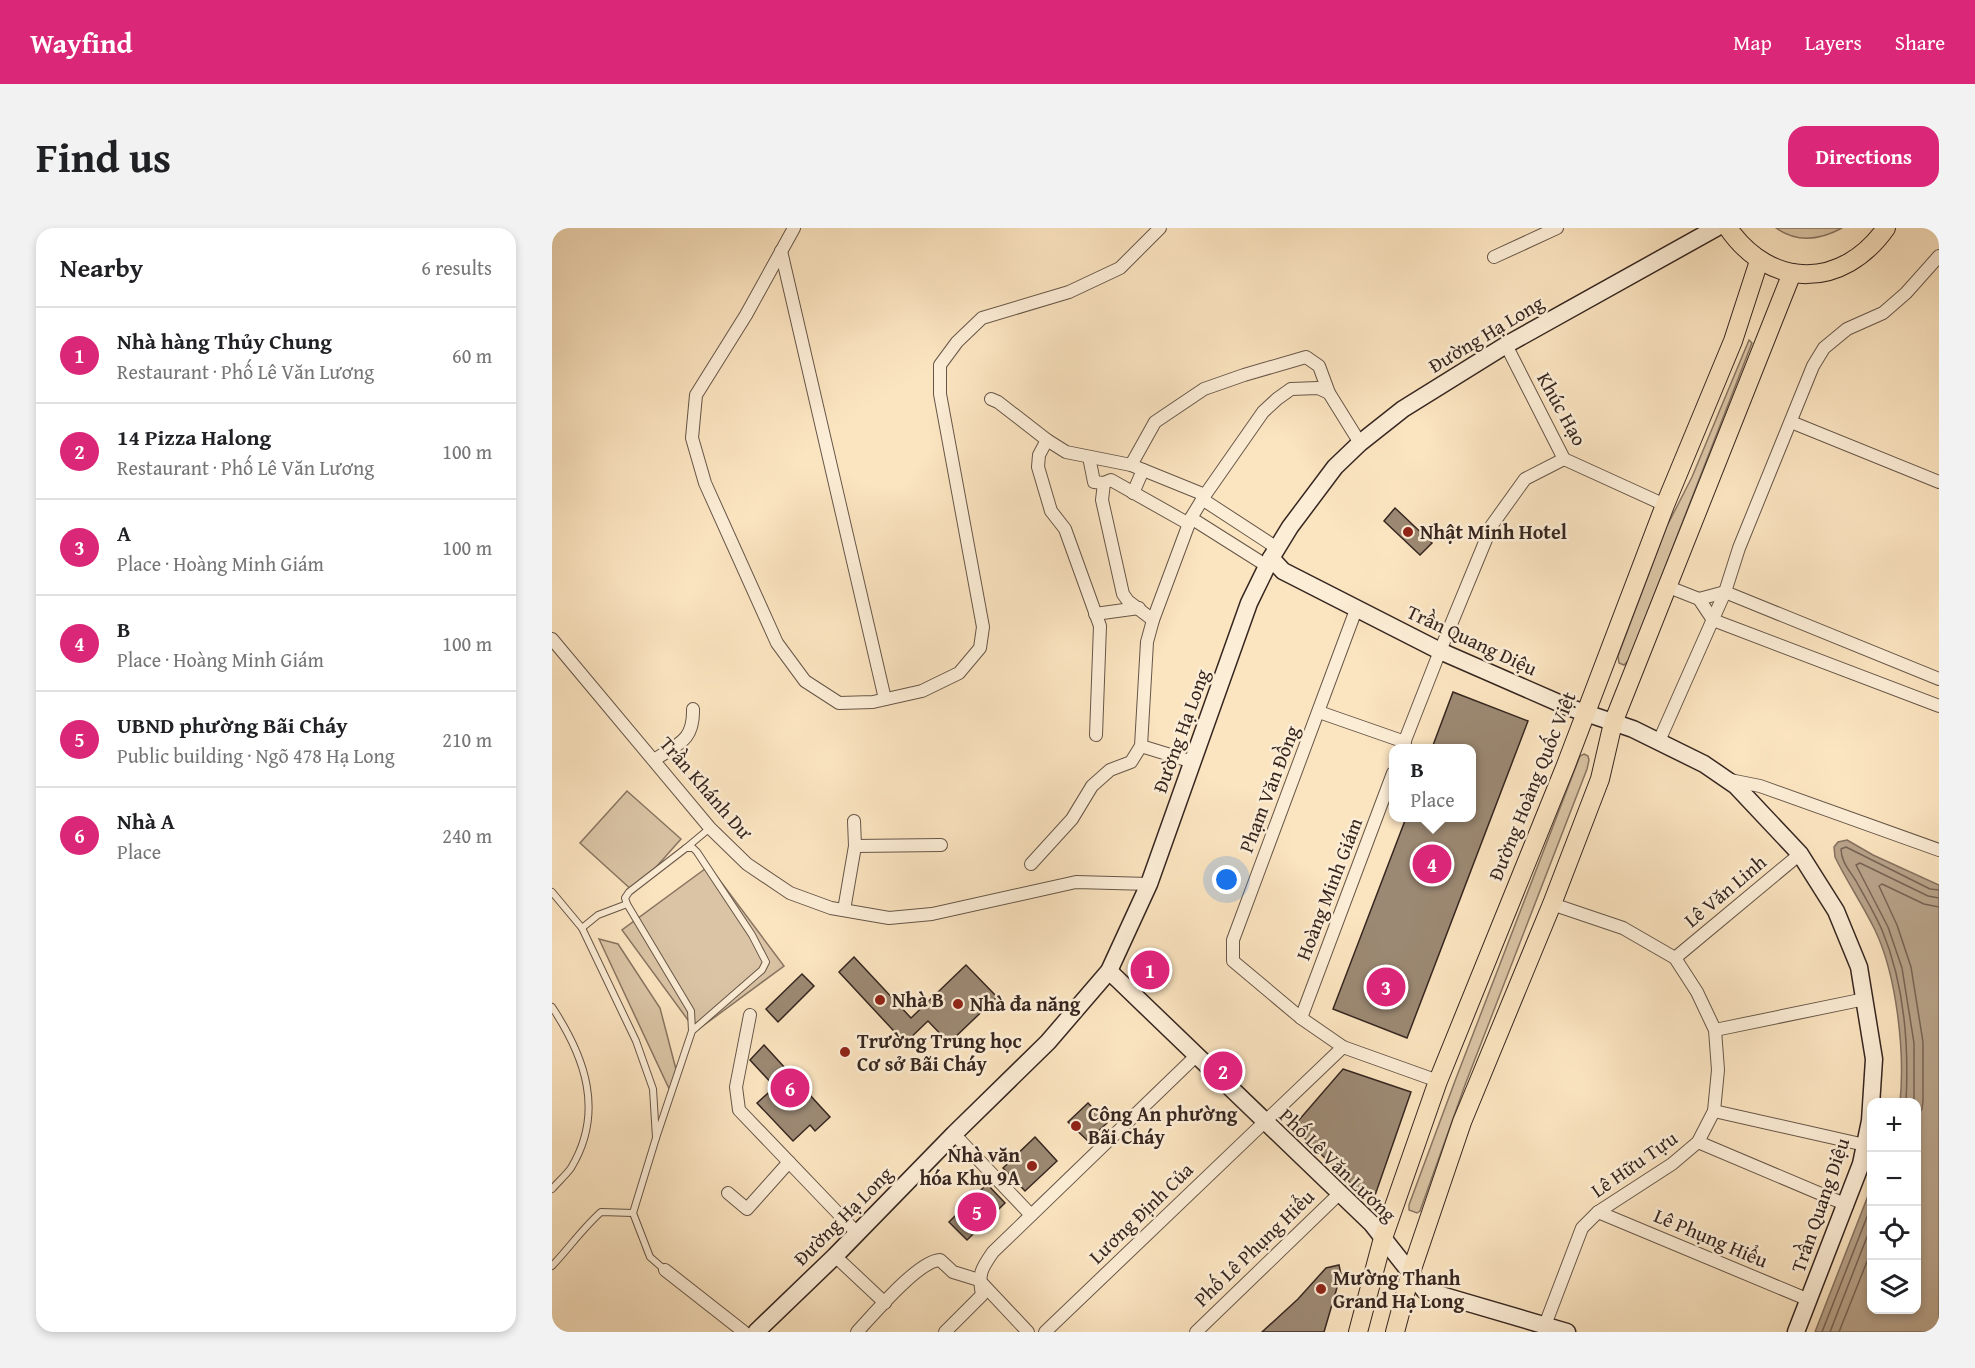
<!DOCTYPE html>
<html lang="en">
<head>
<meta charset="utf-8">
<style>
	:root { --surface:#fff; --page:#f2f2f2; --text:#202124; --muted:#757577; --line:#e0e0e0; --accent:#db2777 }
	body { margin:0; font-family:"Gentium Book Plus",serif; background:var(--page); color:var(--text) }
	.controls { position:absolute; right:18px; bottom:18px; display:grid; overflow:hidden; border-radius:12px; box-shadow:0 3px 9px #0003 }
	.controls button { width:54px; height:54px; display:grid; place-items:center; padding:0; border:0; border-bottom:2px solid var(--line); background:var(--surface); color:var(--text); font:30px sans-serif }
	.you { position:absolute; left:675px; top:652px; width:21px; height:21px; margin:-15px; border:4px solid #fff; border-radius:50%; background:#1a73e8; box-shadow:0 0 0 9px #1a73e833 }
	.badge { display:grid; place-items:center; width:39px; height:39px; border-radius:50%; background:var(--accent); color:#fff; font-size:20px; font-weight:700 }
	.pin { position:absolute; translate:-50% -50%; border:3px solid #fff; box-shadow:0 2px 6px #0006 }
	.popup { position:absolute; left:837px; top:516px; width:87px; height:78px; box-sizing:border-box; display:grid; place-content:center; border-radius:12px; background:var(--surface); filter:drop-shadow(0 2px 4px #0005); font-size:20px; white-space:nowrap; color:var(--muted) }
	.popup b { font-size:22px; color:var(--text) }
	.popup::after { content:''; position:absolute; left:50%; top:100%; margin-left:-12px; border:12px solid transparent; border-top-color:var(--surface) }
	.list { margin:0; padding:0; list-style:none }
	h2 { display:flex; justify-content:space-between; align-items:center; height:78px; margin:0; padding:0 24px; font-size:26px }
	h2 small { font-size:20px; font-weight:400; color:var(--muted) }
	.list li { display:grid; grid-template-columns:39px 1fr auto; gap:18px; align-items:center; box-sizing:border-box; height:96px; padding:0 24px; border-top:2px solid var(--line) }
	.list b { display:block; font-size:22px; white-space:nowrap }
	.list p { margin:0; font-size:20px; white-space:nowrap; color:var(--muted) }
	.list em { font-size:20px; font-style:normal; color:var(--muted) }
	.icon { flex:none; width:33px; height:33px; fill:none; stroke:currentColor; stroke-width:2; stroke-linecap:round; stroke-linejoin:round }
	.map { position:relative; flex:none; width:1387px; height:1104px; overflow:hidden; border-radius:18px }
	header { display:flex; align-items:center; gap:36px; box-sizing:border-box; height:84px; padding:0 30px; background:var(--accent); color:#fff }
	header strong { font-size:28px }
	nav { display:flex; gap:33px; margin-inline-start:auto; font-size:21px }
	.intro { display:flex; align-items:center; justify-content:space-between; box-sizing:border-box; height:144px; padding:0 36px }
	h1 { margin:0; font-size:42px }
	.button { padding:15px 27px; border-radius:18px; background:var(--accent); color:#fff; font-size:21px; font-weight:700 }
	main { display:flex; gap:36px; padding:0 36px }
	aside { flex:1; background:var(--surface); border-radius:18px; box-shadow:0 3px 9px #0003 }
	.map>svg:first-child { display:block }
	.green { fill:#dac4a5; stroke:#887562; stroke-width:1.5 }
	.water { fill:#b8a38a; stroke:#847160; stroke-width:1.5 }
	.lines { fill:none; stroke-linecap:round; stroke-linejoin:round }
	.shore { stroke:#776455; stroke-width:1.5 }
	.building { fill:#9c8973; stroke:#362620; stroke-width:1.5 }
	.lane-casing { stroke:#675648; stroke-width:8 }
	.street-casing { stroke:#675648; stroke-width:14 }
	.secondary-casing { stroke:#362620; stroke-width:19 }
	.primary-casing { stroke:#362620; stroke-width:20 }
	.lane { stroke:#fcedd6; stroke-width:6 }
	.street { stroke:#fcedd6; stroke-width:12 }
	.secondary { stroke:#fcedd6; stroke-width:16 }
	.primary { stroke:#fbe4c0; stroke-width:18 }
	.poi-dot { fill:#8f2418; stroke:#fcedd6; stroke-width:2 }
	.labels { text-anchor:middle; stroke-width:5; stroke-linejoin:round; paint-order:stroke }
	.street-label { font-size:20px; fill:#362620; stroke:#fcedd6 }
	.poi-label { font-size:20px; font-weight:bold; fill:#362620; stroke:#fcedd6; text-anchor:start }
</style>
</head>
<body>
<header>
<strong>Wayfind</strong>
<nav><a>Map</a><a>Layers</a><a>Share</a></nav>
</header>
<div class="intro"><h1>Find us</h1><a class="button">Directions</a></div>
<main>
<aside>
<h2>Nearby<small>6 results</small></h2>
<ul class="list">
<li><span class="badge">1</span><div><b>Nhà hàng Thủy Chung</b><p>Restaurant · Phố Lê Văn Lương</p></div><em>60 m</em></li>
<li><span class="badge">2</span><div><b>14 Pizza Halong</b><p>Restaurant · Phố Lê Văn Lương</p></div><em>100 m</em></li>
<li><span class="badge">3</span><div><b>A</b><p>Place · Hoàng Minh Giám</p></div><em>100 m</em></li>
<li><span class="badge">4</span><div><b>B</b><p>Place · Hoàng Minh Giám</p></div><em>100 m</em></li>
<li><span class="badge">5</span><div><b>UBND phường Bãi Cháy</b><p>Public building · Ngõ 478 Hạ Long</p></div><em>210 m</em></li>
<li><span class="badge">6</span><div><b>Nhà A</b><p>Place</p></div><em>240 m</em></li>
</ul>
</aside>
<div class="map">
<svg width="1387" height="1104" viewBox="0 0 1387 1104">
	<rect width="100%" height="100%" fill="#fbe4c0"/>
	<filter id="stains"><feTurbulence type="fractalNoise" baseFrequency=".00333" numOctaves="4"/><feColorMatrix values="0 0 0 0 .2 0 0 0 0 .09 0 0 0 0 .02 0 0 0 .5 -.17"/></filter>
	<radialGradient id="worn" r=".72"><stop offset=".6" stop-color="#630" stop-opacity="0"/><stop offset="1" stop-color="#630" stop-opacity=".3"/></radialGradient>
	<g class="green">
		<path d="M1224,0H1290C1268,12 1245,15 1224,0Z"/>
		<path d="M1197,112L1200,115L1077,432L1072,437L1067,435L1066,428L1115,298L1140,249Z"/>
		<path d="M1032,526L1036,528L1037,532L1035,541L913,857L868,983L865,985L857,982V977L903,853L1028,528Z"/>
		<path d="M75,563L129,611L82,664L28,615Z"/>
		<path d="M157,638L232,738L144,803L70,702Z"/>
		<path d="M47,711L66,716L108,780L126,849L120,867Z"/>
	</g>
	<path class="water" d="M1295,612L1321,627L1387,657V1104H1263L1319,960L1320,1082H1364V874H1348C1353,825 1345,748 1323,702C1311,677 1295,654 1283,629L1282,619L1286,614Z"/>
	<g class="lines">
		<g class="shore">
			<path d="M1354,874C1357,818 1352,755 1330,702C1323,686 1313,669 1304,653C1298,643 1289,634 1289,621L1294,619L1378,661L1387,662"/>
			<path d="M1362,874V815L1350,740L1336,699L1304,637L1308,635L1376,668L1387,670"/>
			<path d="M1364,889L1370,881L1371,873V814L1359,739L1345,697L1327,658L1330,656L1372,676L1387,679"/>
			<path d="M1270,1104L1320,976"/>
			<path d="M1278,1104L1320,996"/>
			<path d="M1287,1104L1320,1021"/>
		</g>
	</g>
	<g class="building">
		<path d="M843,280L880,315L868,327L832,293Z"/>
		<path d="M901,464L976,493L855,810L781,781L854,590H919V520H880Z"/>
		<path d="M302,729L359,790L414,737L445,769L397,815L376,793L353,815L287,744Z"/>
		<path d="M250,746L262,758L226,794L214,781Z"/>
		<path d="M212,817L278,889L263,903L258,897L241,913L205,875L223,859L198,832Z"/>
		<path d="M791,841L859,864L820,976L741,899Z"/>
		<path d="M536,875L555,895L536,913L516,894Z"/>
		<path d="M483,909L505,933L473,963L451,940Z"/>
		<path d="M435,956L453,975L415,1012L397,994Z"/>
		<path d="M787,1037L789,1046L772,1104H710L746,1071L774,1040Z"/>
	</g>
	<g class="lines">
		<g class="lane-casing">
			<g id="lane">
				<path d="M134,620L158,600"/>
				<path d="M0,664L30,700L84,813L101,861L104,910L81,985L98,1029L113,1042"/>
				<path d="M30,700L46,687L75,676"/>
				<path d="M0,779C33,829 53,884 19,940C14,947 6,954 0,961"/>
				<path d="M104,910L140,803L139,783L75,676L73,670L77,664L134,620H141L145,624L200,707L214,734L210,742L140,803"/>
				<path d="M0,1038C17,1020 31,1000 49,984L81,985"/>
			</g>
		</g>
		<g class="street-casing">
			<g id="street">
				<path d="M242,0L194,87L144,167L140,210L153,255L225,415L253,453L287,475L321,474L370,463L407,445L428,420L431,399L388,166V137L405,114L430,90L517,64L568,40L608,0"/>
				<path d="M229,23L333,471"/>
				<path d="M942,29L1005,0"/>
				<path d="M954,117L1012,231L1113,277"/>
				<path d="M439,171L446,174L495,212L514,224L579,237L653,267"/>
				<path d="M1239,194L1387,254"/>
				<path d="M495,212L487,227L486,239L499,283L513,301L548,398L544,507"/>
				<path d="M537,229L542,254L552,255"/>
				<path d="M579,237L603,194L652,161L692,147L754,129L767,138L777,165L808,215"/>
				<path d="M581,265L591,242"/>
				<path d="M650,271L725,320"/>
				<path d="M639,290L715,338"/>
				<path d="M1114,358L1147,371L1161,392L1387,478"/>
				<path d="M1147,371L1173,364L1387,451"/>
				<path d="M805,379L681,712V733L749,790L791,819L886,853"/>
				<path d="M543,386L587,380"/>
				<path d="M601,392L576,373L571,366L550,272L552,255L559,252L637,296"/>
				<path d="M0,411L158,600L195,636L238,665L279,680L337,690L380,686L524,654L597,656"/>
				<path d="M767,484L853,514"/>
				<path d="M1107,513L1173,364L1187,320L1261,138L1272,120L1295,101L1331,85L1354,65L1387,28"/>
				<path d="M589,518L641,534"/>
				<path d="M850,520L888,423L940,297L973,251L1012,231"/>
				<path d="M102,532C126,516 142,513 141,481"/>
				<path d="M1178,552L1208,558L1387,622"/>
				<path d="M303,618L389,617"/>
				<path d="M479,636L520,591L540,558L558,542L579,534L589,518L595,414L601,392L639,290L653,267L711,184L725,171L739,161L766,160L777,165"/>
				<path d="M292,682L303,618L302,593"/>
				<path d="M1123,730L1248,626"/>
				<path d="M198,787L184,859L187,882L305,1005"/>
				<path d="M749,790L841,545"/>
				<path d="M1163,802L1313,771"/>
				<path d="M1162,883L1313,917"/>
				<path d="M402,906L479,987"/>
				<path d="M1146,914L1295,977"/>
				<path d="M176,965L195,981L237,934"/>
				<path d="M1046,984L1257,1072"/>
				<path d="M283,1028L333,1075"/>
				<path d="M113,1042L192,1104"/>
				<path d="M993,1097L1030,1000L1046,984L1120,936L1146,914L1162,883L1166,842L1163,802L1145,764L1123,730L1071,700L1000,676"/>
				<path d="M305,1104C322,1086 366,1033 388,1032L401,1044L427,1052L476,1104"/>
				<path d="M393,1104L430,1067C426,1046 429,1041 441,1024L645,827"/>
				<path d="M493,1104L791,819"/>
				<path d="M644,1104L788,965"/>
			</g>
		</g>
		<g class="secondary-casing">
			<g id="secondary">
				<path d="M719,330L731,343L888,423L1016,479L1081,501L1152,536L1184,558L1248,626L1284,683L1307,739L1322,831L1318,893L1309,936L1244,1104"/>
				<path d="M557,743L820,996L872,1062L1015,1104"/>
				<path d="M204,1104L283,1028L402,906L496,814L557,743L597,656L697,375L719,330L738,299L783,239L808,215L851,181L954,117L1164,0"/>
			</g>
		</g>
		<g class="primary-casing">
			<g id="primary">
				<path d="M1176,0C1219,62 1291,61 1334,0"/>
				<path d="M806,1104L831,1010L886,853L1014,537L1113,277L1181,113L1207,33"/>
				<path d="M843,1104L859,1044L910,894L1000,676L1048,551L1061,495L1240,45"/>
			</g>
		</g>
		<use href="#lane" class="lane"/>
		<use href="#street" class="street"/>
		<use href="#secondary" class="secondary"/>
		<use href="#primary" class="primary"/>
	</g>
	<g class="poi-dot">
		<circle cx="856" cy="304" r="6"/>
		<circle cx="328" cy="772" r="6"/>
		<circle cx="406" cy="776" r="6"/>
		<circle cx="293" cy="824" r="6"/>
		<circle cx="524" cy="898" r="6"/>
		<circle cx="480" cy="938" r="6"/>
		<circle cx="769" cy="1061" r="6"/>
	</g>
	<g class="labels">
		<g class="street-label">
			<text transform="translate(934 106) rotate(-31)" y="7">Đường Hạ Long</text>
			<text transform="translate(1010 181) rotate(61)" y="7">Khúc Hạo</text>
			<text transform="translate(920 412) rotate(25)" y="7">Trần Quang Diệu</text>
			<text transform="translate(629 503) rotate(-70)" y="7">Đường Hạ Long</text>
			<text transform="translate(980 558) rotate(-68)" y="7">Đường Hoàng Quốc Việt</text>
			<text transform="translate(154 560) rotate(49)" y="7">Trần Khánh Dư</text>
			<text transform="translate(717 561) rotate(-69)" y="7">Phạm Văn Đồng</text>
			<text transform="translate(777 661) rotate(-69)" y="7">Hoàng Minh Giám</text>
			<text transform="translate(1173 663) rotate(-40)" y="7">Lê Văn Linh</text>
			<text transform="translate(1082 936) rotate(-35)" y="7">Lê Hữu Tựu</text>
			<text transform="translate(786 937) rotate(44)" y="7">Phố Lê Văn Lương</text>
			<text transform="translate(1268 977) rotate(-71)" y="7">Trần Quang Diệu</text>
			<text transform="translate(589 985) rotate(-44)" y="7">Lương Định Của</text>
			<text transform="translate(291 988) rotate(-45)" y="7">Đường Hạ Long</text>
			<text transform="translate(1159 1010) rotate(23)" y="7">Lê Phụng Hiểu</text>
			<text transform="translate(702 1020) rotate(-44)" y="7">Phố Lê Phụng Hiểu</text>
		</g>
		<g class="poi-label">
			<text x="868" y="311">Nhật Minh Hotel</text>
			<text x="340" y="779">Nhà B</text>
			<text x="418" y="783">Nhà đa năng</text>
			<text x="305" y="820">Trường Trung học<tspan x="305" dy="23">Cơ sở Bãi Cháy</tspan></text>
			<text x="536" y="893">Công An phường<tspan x="536" dy="23">Bãi Cháy</tspan></text>
			<text x="468" y="934" text-anchor="end">Nhà văn<tspan x="468" dy="23">hóa Khu 9A</tspan></text>
			<text x="781" y="1057">Mường Thanh<tspan x="781" dy="23">Grand Hạ Long</tspan></text>
		</g>
	</g>
	<rect width="100%" height="100%" filter="url(#stains)"/>
	<rect width="100%" height="100%" fill="url(#worn)"/>
</svg>
<div class="controls">
<button>+</button>
<button>−</button>
<button><svg class="icon" aria-label="locate" viewBox="0 0 24 24"><circle cx="12" cy="12" r="6"/><path d="M12 2v4M12 18v4M2 12h4M18 12h4"/></svg></button>
<button><svg class="icon" aria-label="layers" viewBox="0 0 24 24"><path d="M12 4l9 5-9 5-9-5zM3 14l9 5 9-5"/></svg></button>
</div>
<div class="you"></div>
<div class="pin badge" style="left:598px;top:742px">1</div>
<div class="pin badge" style="left:671px;top:843px">2</div>
<div class="pin badge" style="left:834px;top:759px">3</div>
<div class="pin badge" style="left:880px;top:636px">4</div>
<div class="popup"><b>B</b>Place</div>
<div class="pin badge" style="left:425px;top:984px">5</div>
<div class="pin badge" style="left:238px;top:860px">6</div>
</div>
</main>
</body>
</html>
